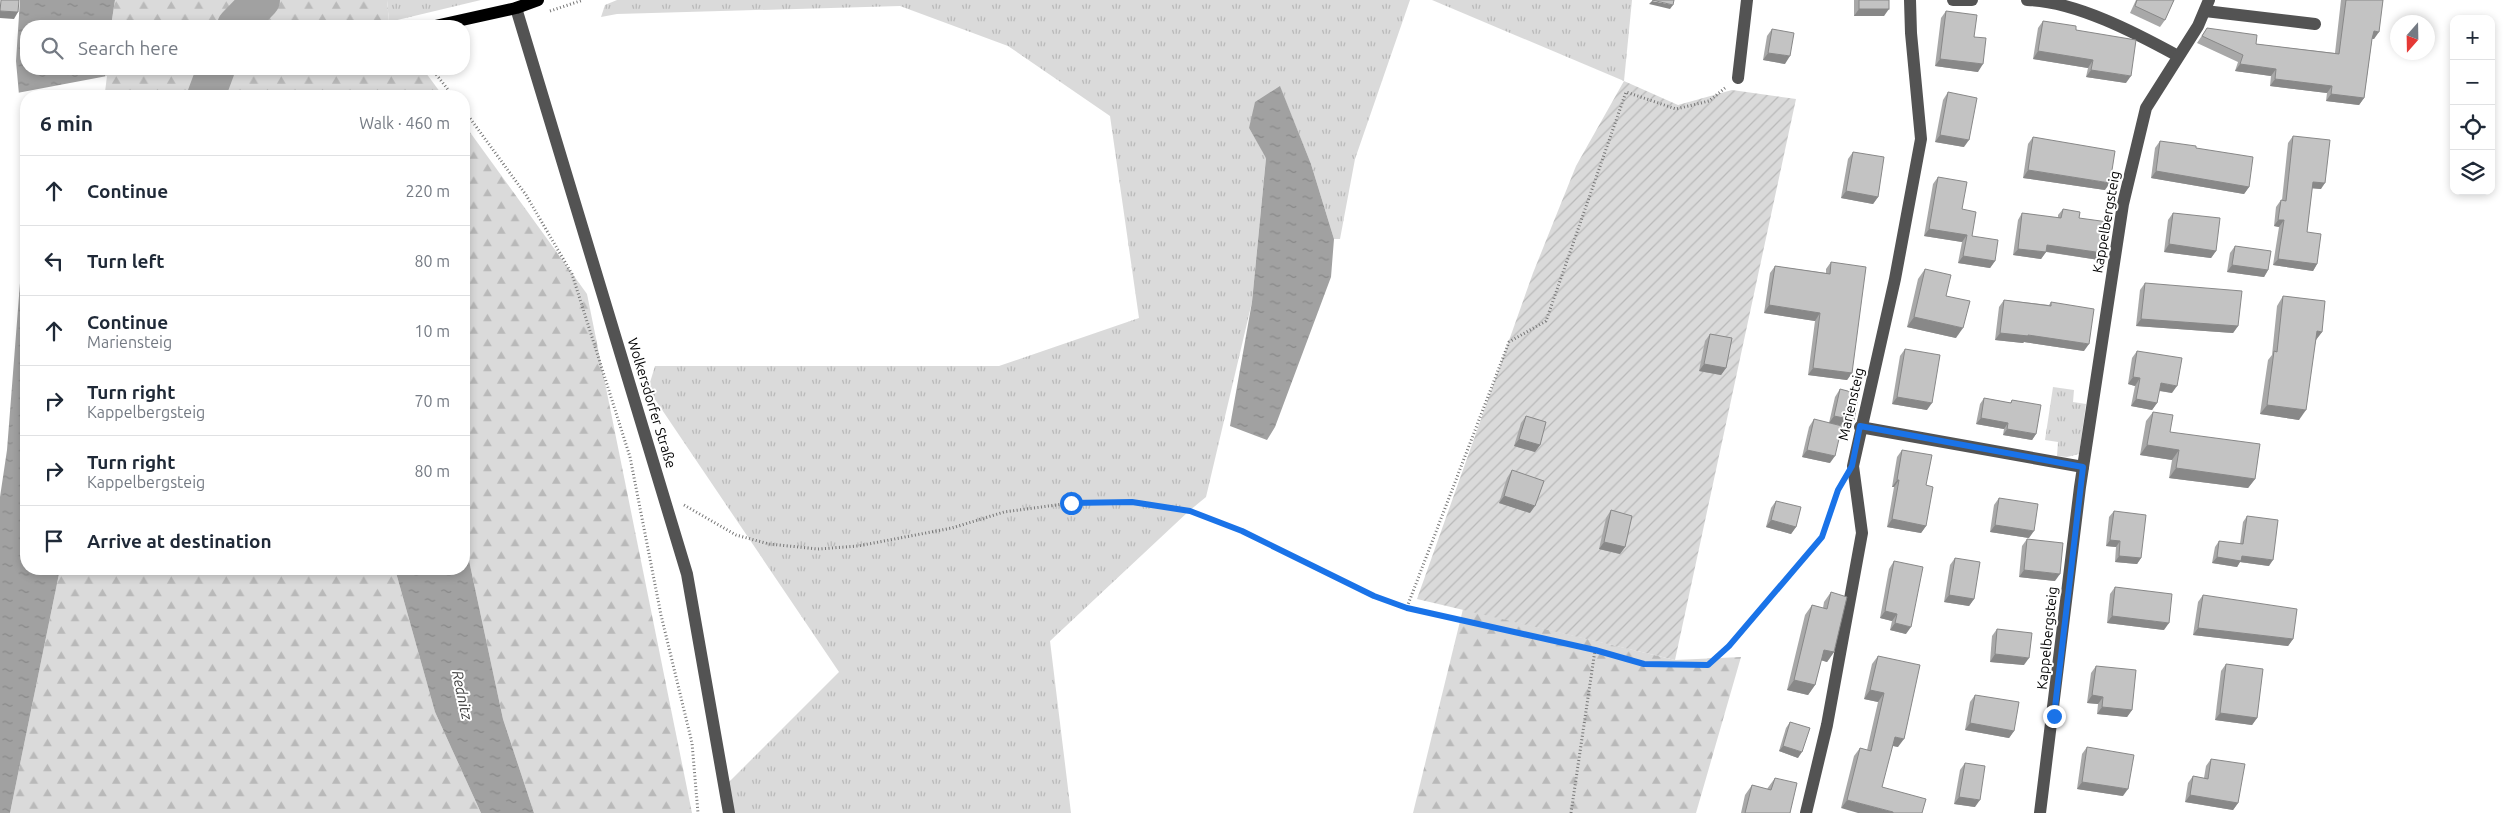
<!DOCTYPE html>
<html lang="en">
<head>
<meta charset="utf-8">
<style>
	:root { --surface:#fff; --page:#f2f2f3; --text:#1f2937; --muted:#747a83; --line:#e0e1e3 }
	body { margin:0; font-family:Ubuntu,sans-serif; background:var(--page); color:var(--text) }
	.controls { position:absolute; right:15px; top:15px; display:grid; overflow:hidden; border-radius:10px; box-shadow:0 2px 8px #0003 }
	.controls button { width:45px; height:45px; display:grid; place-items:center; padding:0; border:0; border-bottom:1px solid var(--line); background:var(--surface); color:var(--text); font:25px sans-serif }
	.compass { position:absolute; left:2390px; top:15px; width:45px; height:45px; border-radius:50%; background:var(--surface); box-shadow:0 2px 8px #0003; rotate:200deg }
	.stop { position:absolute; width:15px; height:15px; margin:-11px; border:4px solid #1a73e8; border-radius:50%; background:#fff }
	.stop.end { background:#1a73e8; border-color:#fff; box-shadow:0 1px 5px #0008 }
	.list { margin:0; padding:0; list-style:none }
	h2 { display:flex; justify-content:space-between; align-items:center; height:65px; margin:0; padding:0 20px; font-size:21px }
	h2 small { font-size:16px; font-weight:400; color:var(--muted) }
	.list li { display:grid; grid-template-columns:32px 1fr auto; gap:15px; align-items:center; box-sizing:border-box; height:70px; padding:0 20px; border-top:1px solid var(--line) }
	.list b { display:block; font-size:19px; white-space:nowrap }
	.list p { margin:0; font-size:16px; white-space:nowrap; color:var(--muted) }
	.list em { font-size:16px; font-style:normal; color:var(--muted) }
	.icon { flex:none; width:28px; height:28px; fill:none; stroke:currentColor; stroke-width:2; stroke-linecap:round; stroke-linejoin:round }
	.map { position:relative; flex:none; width:2510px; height:813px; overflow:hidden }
	.search { position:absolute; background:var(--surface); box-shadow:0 2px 8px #0003; left:20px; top:20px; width:450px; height:55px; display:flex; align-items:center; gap:12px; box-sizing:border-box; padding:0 18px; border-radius:20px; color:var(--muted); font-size:19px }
	.panel { position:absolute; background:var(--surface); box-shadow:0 2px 8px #0003; left:20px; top:90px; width:450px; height:485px; border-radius:20px }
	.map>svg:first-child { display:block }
	.grass { fill:url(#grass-tufts) }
	.forest { fill:url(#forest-firs) }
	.garden { fill:url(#garden-furrows) }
	.water { fill:url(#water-ripples) }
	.pier { fill:#fff }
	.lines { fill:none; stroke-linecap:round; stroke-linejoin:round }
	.river { stroke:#a1a1a1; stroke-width:38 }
	.path { stroke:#757575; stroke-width:3; stroke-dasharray:1 2.5; stroke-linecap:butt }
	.minor { stroke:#535353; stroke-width:12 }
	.major { stroke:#000; stroke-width:12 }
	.wall { fill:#a8a8a8 }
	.shaded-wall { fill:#888 }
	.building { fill:#c3c3c3; stroke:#888 }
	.route { stroke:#1a73e8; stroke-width:6 }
	.labels { text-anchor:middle; stroke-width:4; stroke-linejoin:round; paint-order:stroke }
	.street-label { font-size:14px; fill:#000; stroke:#fff }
	.water-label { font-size:15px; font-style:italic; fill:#424242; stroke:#fff }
</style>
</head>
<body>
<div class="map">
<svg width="2510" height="813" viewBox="0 0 2510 813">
	<defs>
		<pattern id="grass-tufts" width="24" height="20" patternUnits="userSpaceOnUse" patternTransform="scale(1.25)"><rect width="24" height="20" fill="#dadada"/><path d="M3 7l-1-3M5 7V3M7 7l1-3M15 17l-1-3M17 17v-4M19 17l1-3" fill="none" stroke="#b9b9b9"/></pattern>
		<pattern id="forest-firs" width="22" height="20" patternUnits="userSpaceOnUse" patternTransform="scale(1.25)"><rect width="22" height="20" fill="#dadada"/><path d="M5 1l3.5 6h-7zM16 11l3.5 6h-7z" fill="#b9b9b9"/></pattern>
		<pattern id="garden-furrows" width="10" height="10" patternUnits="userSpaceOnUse" patternTransform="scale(1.25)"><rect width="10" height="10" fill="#dadada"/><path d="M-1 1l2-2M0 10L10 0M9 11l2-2" fill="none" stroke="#b9b9b9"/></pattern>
		<pattern id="water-ripples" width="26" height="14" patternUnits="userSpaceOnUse" patternTransform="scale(1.25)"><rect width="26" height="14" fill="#a1a1a1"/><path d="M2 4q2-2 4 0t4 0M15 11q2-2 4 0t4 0" fill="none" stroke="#898989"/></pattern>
	</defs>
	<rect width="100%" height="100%" fill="#fff"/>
	<g class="grass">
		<path d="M387,0H481L389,22Z"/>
		<path d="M617,0H1410L1355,159L1340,239H1334L1311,164L1280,87L1249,128L1266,157L1252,302L1206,497L1189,511L1050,641L1071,813H723L722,789L839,672L648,389L655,366H999L1139,318L1110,116L1008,46L900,6L617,14L601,17L605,5Z"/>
		<path d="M1432,0H1632L1624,81Z"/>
		<path d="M2053,387L2074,390L2073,402L2086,404L2079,454L2067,457L2057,456L2058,442L2045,440Z"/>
	</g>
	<g class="forest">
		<path d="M115,0H387L389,22L392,26H111Z"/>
		<path d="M106,69H423L443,96H107L103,93Z"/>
		<path d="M464,124L587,294L692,813H534L503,719L464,537Z"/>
		<path d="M60,569H395L435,712L481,813H10Z"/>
		<path d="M1463,609L1675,660L1741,657L1696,813H1413Z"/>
	</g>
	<path class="garden" d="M1624,81L1678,105L1732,90L1796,99L1675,660L1417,599L1533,273L1576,166Z"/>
	<g class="water">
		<path d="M20,0H115L111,26H26V69H106L103,93L26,96V174L16,61Z"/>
		<path d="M1280,86L1311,164L1334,239L1331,277L1275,427L1267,440L1230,426L1252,302L1266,158L1249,128L1255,102Z"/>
		<path d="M26,206V569H60L10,813H0V497L7,450Z"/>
		<path d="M464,537L503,719L534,813H481L435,712L395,569H464Z"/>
	</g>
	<path class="pier" d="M107,76L105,92L110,96H26V119L19,121L17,93Z"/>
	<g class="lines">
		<g class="river">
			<path d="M236,26L261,0"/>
			<path d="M206,96L216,69"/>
		</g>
		<g class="path">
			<path d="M550,11L583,0"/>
			<path d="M432,69L453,96"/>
			<path d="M260,72L275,69"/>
			<path d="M464,110L526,195L572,274L630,457L661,615L692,743L698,813"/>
			<path d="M684,505L736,535L769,544L818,549L858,546L952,528L1004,512L1071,503L1132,502L1190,511L1242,531L1374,596L1407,607L1595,650L1644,664L1708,665L1729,645L1822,537L1839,490"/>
			<path d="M1407,607L1509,342L1546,321L1626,92L1676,109L1709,101L1725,88"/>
			<path d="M1571,813L1595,650"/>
		</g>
		<g class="minor">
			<path d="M1953,0H1972"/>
			<path d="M2027,0C2075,1 2136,33 2178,56"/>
			<path d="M516,8L687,574L729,813"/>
			<path d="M2205,11L2315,24"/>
			<path d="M1738,78L1747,0"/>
			<path d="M1860,427L2083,467"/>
			<path d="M1806,813L1827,725L1862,533L1853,466L1895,279L1921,139L1911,33L1910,0"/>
			<path d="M2040,813L2080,487L2123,204L2146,108L2198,26L2209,0"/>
		</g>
		<path class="major" d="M435,26L516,8L538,0"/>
	</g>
	<g class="wall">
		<path d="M1854,0H1889L1884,16H1854Z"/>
		<path d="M2136,0H2174L2165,20L2160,27L2130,13Z"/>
		<path d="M2341,0H2383L2374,39H2372L2364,98L2359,105L2326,101L2327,93L2270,86L2271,76L2235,71L2238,62L2197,43L2207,28L2256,44L2335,53Z"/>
		<path d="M1946,11L1974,37L1978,72L1935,66L1941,18Z"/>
		<path d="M2043,21L2076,30L2126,83L2086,77L2088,68L2033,59L2038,28Z"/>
		<path d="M1772,29L1785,64L1763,60L1767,36Z"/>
		<path d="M1948,92L1964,147L1935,142L1943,100Z"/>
		<path d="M2293,136L2321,189L2312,188L2307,232L2317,264L2313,271L2273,265L2279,227L2274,226L2276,207L2281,200H2282L2288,143Z"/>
		<path d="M2033,137L2105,190L2023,178L2028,144Z"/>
		<path d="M2160,141L2196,148L2249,187L2244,194L2151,178L2155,148Z"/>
		<path d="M1853,152L1878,197L1873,204L1841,198L1848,159Z"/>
		<path d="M1938,177L1962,209L1972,236L1995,261L1990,268L1958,263L1962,242L1924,236L1933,184Z"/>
		<path d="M2063,209L2079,218L2099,260L2046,252L2041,259L2013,255L2018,220L2022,213L2058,218V215Z"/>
		<path d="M2173,213L2216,251L2211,258L2164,252L2168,220Z"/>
		<path d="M2235,246L2268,270L2264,277L2227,272L2230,253Z"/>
		<path d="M1831,262L1852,373L1847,380L1808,375L1815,321L1764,313L1770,273L1775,266L1826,273V269Z"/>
		<path d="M1925,269L1946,296L1956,338L1907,327L1918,279Z"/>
		<path d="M2145,283L2238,326L2233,333L2136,326L2140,290Z"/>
		<path d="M2283,296L2322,332L2316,340L2299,420L2260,414L2268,360L2272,355L2277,306Z"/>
		<path d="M2004,300L2049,305L2051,302L2084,351L2024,342L2023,343L1995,340L1999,307Z"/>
		<path d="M1710,334L1726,368L1721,375L1699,371L1705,341Z"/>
		<path d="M1905,349L1927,410L1892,404L1900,356Z"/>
		<path d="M2137,351L2172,393L2159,391L2157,403L2152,410L2131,406L2135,386L2128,384L2132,358Z"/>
		<path d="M1840,389L1854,420L1849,427L1829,423L1835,397Z"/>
		<path d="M1984,398L2010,403L2012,400L2036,434L2032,440L2003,435L2004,429L1976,424L1980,404Z"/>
		<path d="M2153,412L2170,432L2255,479L2248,488L2169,478L2172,460L2140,455L2146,421Z"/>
		<path d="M1526,416L1540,445L1535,452L1514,446L1521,423Z"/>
		<path d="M1814,419L1830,463L1802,457L1809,427Z"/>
		<path d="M1902,450L1926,485V526L1921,533L1887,527L1894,487H1892L1897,457Z"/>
		<path d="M1512,470L1530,513L1499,503L1507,478Z"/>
		<path d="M1999,498L2029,538L1990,532L1994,505Z"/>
		<path d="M1776,501L1796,527L1791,534L1766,527L1771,508Z"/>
		<path d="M1611,510L1625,547L1620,554L1599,549L1606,518Z"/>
		<path d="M2114,511L2141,558L2137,564L2115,562L2116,547L2106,546L2109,517Z"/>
		<path d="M2247,516L2269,566L2240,562L2237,567L2212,563L2215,547L2219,541L2240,544L2243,522Z"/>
		<path d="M2027,539L2055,581L2019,577L2022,546Z"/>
		<path d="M1955,558L1974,599L1969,606L1944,602L1950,565Z"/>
		<path d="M1894,561L1906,634L1890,630L1892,621L1880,618L1889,569Z"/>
		<path d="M2115,587L2164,630L2107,623L2110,594Z"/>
		<path d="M1831,592L1834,652L1827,662L1821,660L1815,685L1808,695L1787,690L1805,615L1812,605L1823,608L1824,602Z"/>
		<path d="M2203,595L2293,639L2288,646L2193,635L2198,602Z"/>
		<path d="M1997,629L2024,665L1990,662L1992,636Z"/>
		<path d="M1878,656L1898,747L1893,746L1841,808L1854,756L1860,748L1867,750L1878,702L1864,699L1872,664Z"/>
		<path d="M2226,664L2257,718L2252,725L2215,720L2221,671Z"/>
		<path d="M2096,666L2132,710L2127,717L2097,714L2098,704L2087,703L2091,673Z"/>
		<path d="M1975,695L2014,731L2009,738L1965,730L1970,702Z"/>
		<path d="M1790,722L1798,758L1779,751L1786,728Z"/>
		<path d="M2087,747L2123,796L2077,789L2082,754Z"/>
		<path d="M2211,759L2238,803L2233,810L2185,802L2188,783L2193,776L2204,778L2206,766Z"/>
		<path d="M1965,763L1975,807L1954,804L1960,770Z"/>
		<path d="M1775,778L1790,813H1741L1745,795L1752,785L1767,789Z"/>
	</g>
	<g class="shaded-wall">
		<path d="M1652,1L1673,5L1670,9L1649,4Z"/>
		<path d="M1859,9H1889L1884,16H1854Z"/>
		<path d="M0,11L18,12L14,19L0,18Z"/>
		<path d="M2374,31L2379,32L2374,39L2369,38Z"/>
		<path d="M2038,51L2093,60L2088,68L2033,59Z"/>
		<path d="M1768,53L1790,56L1785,64L1763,60Z"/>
		<path d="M1940,59L1983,64L1978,72L1935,66Z"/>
		<path d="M2240,64L2276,69L2271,76L2235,71Z"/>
		<path d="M2091,70L2131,76L2126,83L2086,77Z"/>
		<path d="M2275,79L2332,86L2327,93L2270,86Z"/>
		<path d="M2331,94L2364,98L2359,105L2326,101Z"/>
		<path d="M1940,135L1969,140L1964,147L1935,142Z"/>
		<path d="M2028,170L2110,183L2105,190L2023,178Z"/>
		<path d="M2156,171L2249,187L2244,194L2151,178Z"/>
		<path d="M2313,182L2325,183L2321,189L2308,188Z"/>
		<path d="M1846,191L1878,197L1873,204L1841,198Z"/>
		<path d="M2278,220H2284L2279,227L2274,226Z"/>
		<path d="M1929,229L1967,235L1962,242L1924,236Z"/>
		<path d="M2169,244L2216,251L2211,258L2164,252Z"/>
		<path d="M2047,245L2103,253L2099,260L2042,251Z"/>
		<path d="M2018,249L2046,252L2041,259L2013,255Z"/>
		<path d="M1963,256L1995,261L1990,268L1958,263Z"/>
		<path d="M2278,259L2317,264L2313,271L2273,265Z"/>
		<path d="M2232,265L2268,270L2264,277L2227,272Z"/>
		<path d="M1769,305L1820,313L1815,321L1764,313Z"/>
		<path d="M1914,317L1963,328L1956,338L1907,327Z"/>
		<path d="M2141,319L2238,326L2233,333L2136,326Z"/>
		<path d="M2317,331L2322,332L2315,341Z"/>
		<path d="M2000,333L2028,335L2089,344L2084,351L2024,342L2023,343L1995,340Z"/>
		<path d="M1704,364L1726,368L1721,375L1699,371Z"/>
		<path d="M1813,368L1852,373L1847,380L1808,375Z"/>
		<path d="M2133,377L2140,378L2135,386L2128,384Z"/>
		<path d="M2161,383L2177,386L2172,393L2156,390Z"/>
		<path d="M1897,397L1932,403L1927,410L1892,404Z"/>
		<path d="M2136,399L2157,403L2152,410L2131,406Z"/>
		<path d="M2267,405L2306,410L2299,420L2260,414Z"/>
		<path d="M1834,416L1854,420L1849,427L1829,423Z"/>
		<path d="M1981,418L2008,423L2004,429L1976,424Z"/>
		<path d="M2007,429L2036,434L2032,440L2003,435Z"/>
		<path d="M1519,439L1540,445L1535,452L1514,446Z"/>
		<path d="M2147,445L2179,450L2172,460L2140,455Z"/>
		<path d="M1807,450L1835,456L1830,463L1802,457Z"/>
		<path d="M2176,468L2255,479L2248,488L2169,478Z"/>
		<path d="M1897,480H1899L1894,487H1892Z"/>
		<path d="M1504,496L1535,506L1530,513L1499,503Z"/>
		<path d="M1892,519L1926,526L1921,533L1887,527Z"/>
		<path d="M1771,520L1796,527L1791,534L1766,527Z"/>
		<path d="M1995,525L2034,531L2029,538L1990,532Z"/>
		<path d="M2110,540L2120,541L2116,547L2106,546Z"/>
		<path d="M1604,542L1625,547L1620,554L1599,549Z"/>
		<path d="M2119,556L2141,558L2137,564L2115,562Z"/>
		<path d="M2242,556L2273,560L2269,566L2240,562L2237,567L2212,563L2217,557Z"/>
		<path d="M2024,570L2060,574L2055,581L2019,577Z"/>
		<path d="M1949,595L1974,599L1969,606L1944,602Z"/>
		<path d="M1885,611L1897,614L1892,621L1880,618Z"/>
		<path d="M2112,616L2169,623L2164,630L2107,623Z"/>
		<path d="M1895,623L1911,627L1906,634L1890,630Z"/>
		<path d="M2198,628L2293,639L2288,646L2193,635Z"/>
		<path d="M1824,650L1834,652L1827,662L1817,659Z"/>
		<path d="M1995,654L2029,658L2024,665L1990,662Z"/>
		<path d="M1794,680L1815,685L1808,695L1787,690Z"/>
		<path d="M1870,690L1884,693L1878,702L1864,699Z"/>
		<path d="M2092,695L2103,697L2098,704L2087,703Z"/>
		<path d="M2102,707L2132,710L2127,717L2097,714Z"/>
		<path d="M2220,713L2257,718L2252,725L2215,720Z"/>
		<path d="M1970,723L2014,731L2009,738L1965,730Z"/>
		<path d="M1895,737L1904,739L1898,747L1889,745Z"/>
		<path d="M1783,746L1802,752L1798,758L1779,751Z"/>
		<path d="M2082,782L2128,789L2123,796L2077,789Z"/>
		<path d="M2190,795L2238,803L2233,810L2185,802Z"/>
		<path d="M1959,797L1980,800L1975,807L1954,804Z"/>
		<path d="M1847,800L1893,812V813H1858L1841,808Z"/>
	</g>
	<g class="building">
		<path d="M1,0H19L18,12L0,11Z"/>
		<path d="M1652,0H1674L1673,5Z"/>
		<rect x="1859" y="0" width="30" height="9"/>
		<path d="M2137,0H2174L2165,20L2135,6Z"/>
		<path d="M2346,0H2383L2379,32L2374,31L2372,39L2364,98L2331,94L2332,86L2275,79L2276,69L2240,64L2243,55L2202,36L2207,28L2257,35L2256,44L2339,54Z"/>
		<path d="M1946,11L1977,15L1974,37L1986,38L1983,64L1940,59Z"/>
		<path d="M2043,21L2076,26V30L2136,40L2131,76L2091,70L2093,60L2038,51Z"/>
		<path d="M1772,29L1794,33L1790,56L1768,53Z"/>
		<path d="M1948,92L1977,98L1969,140L1940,135Z"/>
		<path d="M2293,136L2330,140L2325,183L2313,182L2307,232L2321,234L2317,264L2278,259L2284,220H2278L2281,200L2286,201Z"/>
		<path d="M2033,137L2115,151L2110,183L2028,170Z"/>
		<path d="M2160,141L2196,146V148L2253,157L2249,187L2156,171Z"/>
		<path d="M1853,152L1884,157L1878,197L1846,191Z"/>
		<path d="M1938,177L1967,182L1962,209L1976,212L1972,236L1998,240L1995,261L1963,256L1967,235L1929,229Z"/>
		<path d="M2063,209L2080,212L2079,218L2108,222L2103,253L2047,245L2046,252L2018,249L2022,213L2061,218Z"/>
		<path d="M2173,213L2220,218L2216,251L2169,244Z"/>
		<path d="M2235,246L2271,251L2268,270L2232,265Z"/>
		<path d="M1831,262L1866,267L1852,373L1813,368L1820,313L1769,305L1775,266L1830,274Z"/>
		<path d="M1925,269L1951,275L1946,296L1970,301L1963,328L1914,317Z"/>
		<path d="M2145,283L2242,291L2238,326L2141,319Z"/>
		<path d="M2283,296L2325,301L2322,332L2317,331L2306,410L2267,405L2274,351L2277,352Z"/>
		<path d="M2004,300L2051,306V302L2094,309L2089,344L2028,335V336L2000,333Z"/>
		<path d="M1710,334L1732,338L1726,368L1704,364Z"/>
		<path d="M1905,349L1940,355L1932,403L1897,397Z"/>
		<path d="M2137,351L2182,358L2177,386L2161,383L2157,403L2136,399L2140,378L2133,377Z"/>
		<path d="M1840,389L1859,394L1854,420L1834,416Z"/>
		<path d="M1984,398L2011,403L2012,400L2041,405L2036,434L2007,429L2008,423L1981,418Z"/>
		<path d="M2153,412L2173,415L2170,432L2260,444L2255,479L2176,468L2179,450L2147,445Z"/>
		<path d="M1526,416L1546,422L1540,445L1519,439Z"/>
		<path d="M1814,419L1842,426L1835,456L1807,450Z"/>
		<path d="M1902,450L1932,455L1926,485L1933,487L1926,526L1892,519L1899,480H1897Z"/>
		<path d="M1512,470L1544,481L1535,506L1504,496Z"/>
		<path d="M1999,498L2038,504L2034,531L1995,525Z"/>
		<path d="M1776,501L1801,507L1796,527L1771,520Z"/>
		<path d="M1611,510L1632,516L1625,547L1604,542Z"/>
		<path d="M2114,511L2146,515L2141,558L2119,556L2120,541L2110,540Z"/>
		<path d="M2247,516L2278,520L2273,560L2242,556L2241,561L2217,557L2219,541L2243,544Z"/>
		<path d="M2027,539L2063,543L2060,574L2024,570Z"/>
		<path d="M1955,558L1980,562L1974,599L1949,595Z"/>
		<path d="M1894,561L1923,567L1911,627L1895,623L1897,614L1885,611Z"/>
		<path d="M2115,587L2172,594L2169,623L2112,616Z"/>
		<path d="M1831,592L1847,597L1834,652L1824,650L1815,685L1794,680L1812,605L1827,609Z"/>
		<path d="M2203,595L2297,609L2293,639L2198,628Z"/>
		<path d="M1997,629L2032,633L2029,658L1995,654Z"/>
		<path d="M1878,656L1920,665L1904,739L1895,737L1882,787L1926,799L1922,813H1893V812L1847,800L1860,748L1871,751L1884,693L1870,690Z"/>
		<path d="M2226,664L2263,669L2257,718L2220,713Z"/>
		<path d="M2096,666L2136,670L2132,710L2102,707L2103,697L2092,695Z"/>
		<path d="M1975,695L2019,702L2014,731L1970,723Z"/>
		<path d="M1790,722L1810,728L1802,752L1783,746Z"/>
		<path d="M2087,747L2134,755L2128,789L2082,782Z"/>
		<path d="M2211,759L2245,764L2238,803L2190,795L2193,776L2208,779Z"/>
		<path d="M1965,763L1985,766L1980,800L1959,797Z"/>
		<path d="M1775,778L1797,783L1790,813H1745L1752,785L1771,790Z"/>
	</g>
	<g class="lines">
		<path class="route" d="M1071,503L1132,502L1190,511L1242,531L1374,596L1407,608L1595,650L1644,664L1708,665L1729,646L1822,537L1838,490L1852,466L1860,426L2083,467L2054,716"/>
	</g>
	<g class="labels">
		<g class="street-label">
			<text transform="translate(2106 222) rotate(-80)" y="5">Kappelbergsteig</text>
			<text transform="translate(652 403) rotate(73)" y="5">Wolkersdorfer Straße</text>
			<text transform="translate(1851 404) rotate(-77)" y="5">Mariensteig</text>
			<text transform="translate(2047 638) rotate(-84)" y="5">Kappelbergsteig</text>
		</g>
		<g class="water-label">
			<text transform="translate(462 695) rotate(78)" y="5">Rednitz</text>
		</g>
	</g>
</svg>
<div class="controls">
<button>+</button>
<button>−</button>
<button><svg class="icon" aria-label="locate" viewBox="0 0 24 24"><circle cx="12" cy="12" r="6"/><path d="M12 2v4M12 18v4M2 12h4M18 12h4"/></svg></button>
<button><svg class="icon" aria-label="layers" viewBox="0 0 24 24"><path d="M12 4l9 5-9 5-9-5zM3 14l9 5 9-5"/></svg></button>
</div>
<svg class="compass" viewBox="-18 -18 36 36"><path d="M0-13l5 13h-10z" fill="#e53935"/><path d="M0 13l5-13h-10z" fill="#747a83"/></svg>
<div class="stop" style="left:1071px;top:503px"></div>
<div class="stop end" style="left:2054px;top:716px"></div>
<div class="search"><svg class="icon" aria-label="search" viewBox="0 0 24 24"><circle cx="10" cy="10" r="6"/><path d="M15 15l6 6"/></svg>Search here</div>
<section class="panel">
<h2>6 min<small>Walk · 460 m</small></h2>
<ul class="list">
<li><svg class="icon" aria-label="ahead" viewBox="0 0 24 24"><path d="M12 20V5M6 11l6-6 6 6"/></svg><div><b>Continue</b></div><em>220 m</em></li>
<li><svg class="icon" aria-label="left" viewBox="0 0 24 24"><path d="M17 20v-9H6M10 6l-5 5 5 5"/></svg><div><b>Turn left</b></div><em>80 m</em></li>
<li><svg class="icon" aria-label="ahead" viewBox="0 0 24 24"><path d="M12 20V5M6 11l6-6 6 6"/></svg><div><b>Continue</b><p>Mariensteig</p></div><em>10 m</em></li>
<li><svg class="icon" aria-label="right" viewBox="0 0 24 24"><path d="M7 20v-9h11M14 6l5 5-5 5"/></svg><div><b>Turn right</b><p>Kappelbergsteig</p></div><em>70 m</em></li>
<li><svg class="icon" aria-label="right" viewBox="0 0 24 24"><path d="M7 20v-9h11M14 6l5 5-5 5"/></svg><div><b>Turn right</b><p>Kappelbergsteig</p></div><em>80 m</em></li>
<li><svg class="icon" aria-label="arrive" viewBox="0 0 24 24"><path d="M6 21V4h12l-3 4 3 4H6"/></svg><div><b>Arrive at destination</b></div></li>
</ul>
</section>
</div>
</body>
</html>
